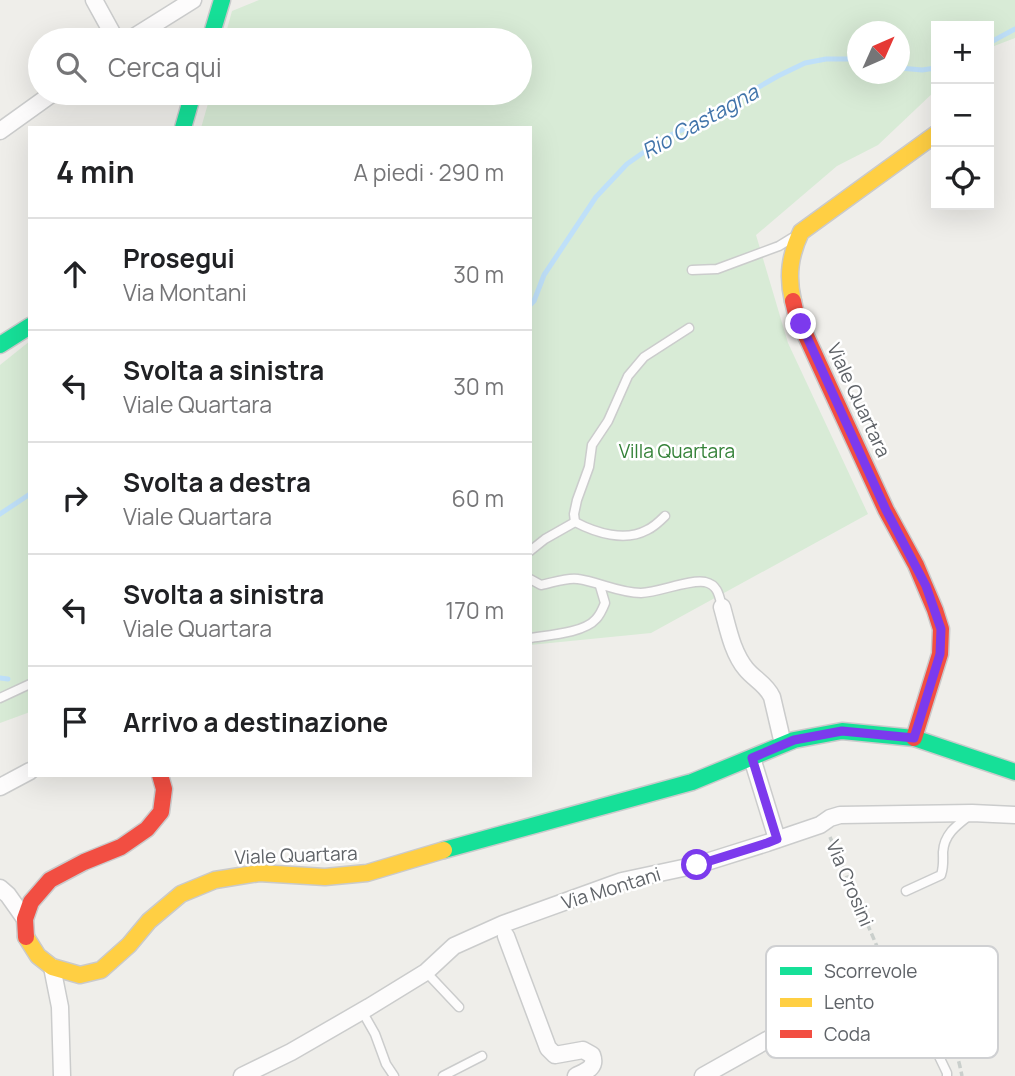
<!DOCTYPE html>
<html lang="it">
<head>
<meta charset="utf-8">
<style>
	:root { --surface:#fff; --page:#f6f6f6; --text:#202124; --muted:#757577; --line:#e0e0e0 }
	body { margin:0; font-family:Manrope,sans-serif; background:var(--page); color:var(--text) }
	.controls { position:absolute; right:21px; top:21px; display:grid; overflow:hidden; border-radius:0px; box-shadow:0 7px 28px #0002 }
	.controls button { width:63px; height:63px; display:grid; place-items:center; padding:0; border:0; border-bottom:2px solid var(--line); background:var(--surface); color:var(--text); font:35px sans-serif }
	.compass { position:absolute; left:847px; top:21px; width:63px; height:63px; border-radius:50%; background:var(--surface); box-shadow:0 7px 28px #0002; rotate:45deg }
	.stop { position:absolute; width:21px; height:21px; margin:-16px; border:5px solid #7c3aed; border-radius:50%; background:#fff }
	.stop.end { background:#7c3aed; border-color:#fff; box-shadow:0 2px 7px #0008 }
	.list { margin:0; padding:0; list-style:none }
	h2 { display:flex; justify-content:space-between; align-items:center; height:91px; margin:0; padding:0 28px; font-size:30px }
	h2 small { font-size:23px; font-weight:400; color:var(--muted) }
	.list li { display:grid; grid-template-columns:46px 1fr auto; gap:21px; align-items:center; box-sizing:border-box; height:112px; padding:0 28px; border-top:2px solid var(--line) }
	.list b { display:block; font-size:26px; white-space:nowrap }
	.list p { margin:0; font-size:23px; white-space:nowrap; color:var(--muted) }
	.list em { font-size:23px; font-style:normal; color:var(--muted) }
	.icon { flex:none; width:38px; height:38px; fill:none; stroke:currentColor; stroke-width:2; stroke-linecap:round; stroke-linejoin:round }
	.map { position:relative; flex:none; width:1015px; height:1076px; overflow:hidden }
	.search { position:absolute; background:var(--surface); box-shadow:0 7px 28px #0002; left:28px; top:28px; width:504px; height:77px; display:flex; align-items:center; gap:18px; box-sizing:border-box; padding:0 24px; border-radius:38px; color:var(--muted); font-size:26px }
	.panel { position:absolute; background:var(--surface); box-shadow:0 7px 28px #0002; left:28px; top:126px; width:504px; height:651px; border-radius:0px }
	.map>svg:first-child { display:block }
	.green { fill:#d8ebd6; fill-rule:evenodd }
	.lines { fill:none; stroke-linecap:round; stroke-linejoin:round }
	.stream { stroke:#bfe0f9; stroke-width:5 }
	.lane-casing { stroke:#cbcccc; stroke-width:11 }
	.street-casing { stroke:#cbcccc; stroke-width:19 }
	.fast-casing { stroke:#cacacb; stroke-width:19 }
	.slow-casing { stroke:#cacacb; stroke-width:19 }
	.jam-casing { stroke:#cacacb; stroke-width:19 }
	.path { stroke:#cacfcc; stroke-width:3.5; stroke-dasharray:7 3.5; stroke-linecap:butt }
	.lane { stroke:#fdfcfc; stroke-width:8 }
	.street { stroke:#fdfcfc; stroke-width:16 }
	.fast { stroke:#16e098; stroke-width:16 }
	.slow { stroke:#ffcf43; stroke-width:16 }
	.jam { stroke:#f24e42; stroke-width:16 }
	.route { stroke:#7c3aed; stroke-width:9 }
	.labels { text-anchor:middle; stroke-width:5; stroke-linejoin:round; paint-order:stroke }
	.street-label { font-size:19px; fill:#5f6368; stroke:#fff }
	.park-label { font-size:19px; fill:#348238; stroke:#fff }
	.water-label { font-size:21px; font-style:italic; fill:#4174aa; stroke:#fff }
	.key { fill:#fff; stroke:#cfd0d2; stroke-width:2 }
	.key-label { font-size:19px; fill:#5f6368 }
</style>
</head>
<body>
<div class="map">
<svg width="1015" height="1076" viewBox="0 0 1015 1076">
	<rect width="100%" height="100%" fill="#efeeea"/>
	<g class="green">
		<path d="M259,0H1015V38L989,48V26H936V90L878,145L837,166L756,235L788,343L868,514L651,633L530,645V128H201L211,93H520V40H224L232,11ZM858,32H900V74H858Z"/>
		<path d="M30,341V712L0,723V365Z"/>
	</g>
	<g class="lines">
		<g class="stream">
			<path d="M989,43L1015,29"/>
			<path d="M900,68L922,70L936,68"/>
			<path d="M530,305L534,301L544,275L596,197L627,164L664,138L711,117L731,103L778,76L805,63L826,59H858"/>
			<path d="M0,514L30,494"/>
			<path d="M0,678L8,679"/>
		</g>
		<g class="lane-casing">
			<g id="lane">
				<path d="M692,270L717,269L779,246L792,238"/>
				<path d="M575,522L574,514L577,500L589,467L592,445L608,421L628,376L644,357L689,328"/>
				<path d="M575,522C596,533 625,542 647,530C654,527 660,521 665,516"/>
				<path d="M530,551L545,539L575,522"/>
				<path d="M530,579L541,585C552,583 567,577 578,579C599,582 619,593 641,593C660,592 690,579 705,582C718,585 719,595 722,607"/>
				<path d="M530,638C549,635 584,633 596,619C600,615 603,608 605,603L600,586"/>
				<path d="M0,698L30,684"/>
				<path d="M906,891L941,875C944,866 943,861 943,852C944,834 957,825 970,815"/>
				<path d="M426,972L459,1007"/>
				<path d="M874,988L887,993L909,1005L925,1027L947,1073V1076"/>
				<path d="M362,1011L375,1034L386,1064L394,1076"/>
				<path d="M443,1076L482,1056"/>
			</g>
		</g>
		<g class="street-casing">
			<g id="street">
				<path d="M94,0L116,40"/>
				<path d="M129,40L193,0"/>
				<path d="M0,131L53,93"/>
				<path d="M722,607C728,628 732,652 746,669C754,679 766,684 772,697L783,744"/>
				<path d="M752,758L777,839"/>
				<path d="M0,787L30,771"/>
				<path d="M0,888L8,895L25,919"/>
				<path d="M506,936L548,1048L555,1055L583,1050L592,1055C597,1068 586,1071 576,1076"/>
				<path d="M52,967L60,1007L62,1076"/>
				<path d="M242,1076L291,1052L369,1007L426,972L454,946L503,924L622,881L697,865L767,843L820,825L830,818L840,815L972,813L1015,815"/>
				<path d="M703,1076L849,994L868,986L891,981"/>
			</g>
		</g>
		<g class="fast-casing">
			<g id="fast">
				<path d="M210,40L222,0"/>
				<path d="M183,128L193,93"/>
				<path d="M0,345L30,326"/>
				<path d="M444,850L692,782L794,740L842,731L914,738L1015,772"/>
			</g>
		</g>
		<g class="slow-casing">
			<g id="slow">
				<path d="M793,301C787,276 790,255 801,232L936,134"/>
				<path d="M26,937L38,956L52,967L80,975L101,970L129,945L149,921L181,894L215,880L259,873L325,877L367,873L444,850"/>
			</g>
		</g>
		<g class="jam-casing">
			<g id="jam">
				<path d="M793,301L796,314L886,510L916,565L935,610L941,629L940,654L914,738"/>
				<path d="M26,937L25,919L31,902L50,880L84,862L121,847L147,829L161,812L164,789L160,775"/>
			</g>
		</g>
		<g class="path">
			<path d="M830,837L885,965"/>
			<path d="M908,988L924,992C943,1018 956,1044 962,1076"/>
		</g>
		<use href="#lane" class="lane"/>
		<use href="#street" class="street"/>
		<use href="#fast" class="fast"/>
		<use href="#slow" class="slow"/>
		<use href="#jam" class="jam"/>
	</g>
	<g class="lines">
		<path class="route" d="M697,865L767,843L777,839L752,758L794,740L842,731L914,738L940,654L941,629L926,586L886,510L801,324"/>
	</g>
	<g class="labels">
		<g class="street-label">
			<text transform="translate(859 400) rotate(65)" y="7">Viale Quartara</text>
			<text transform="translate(296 855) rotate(-2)" y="7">Viale Quartara</text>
			<text transform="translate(850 883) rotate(67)" y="7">Via Crosini</text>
			<text transform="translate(611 888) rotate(-17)" y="7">Via Montani</text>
		</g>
		<g class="park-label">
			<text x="677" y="458">Villa Quartara</text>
		</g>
		<g class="water-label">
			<text transform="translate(700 122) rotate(-29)" y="7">Rio Castagna</text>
		</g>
	</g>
	<rect x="766" y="946" width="232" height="112" rx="10" class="key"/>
	<rect x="780" y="967" width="32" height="8" fill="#16e098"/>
	<rect x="780" y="998" width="32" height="9" fill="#ffcf43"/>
	<rect x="780" y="1030" width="32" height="8" fill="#f24e42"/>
	<g class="key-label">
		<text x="824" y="978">Scorrevole</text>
		<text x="824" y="1009">Lento</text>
		<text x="824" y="1041">Coda</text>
	</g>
</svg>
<div class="controls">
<button>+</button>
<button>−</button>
<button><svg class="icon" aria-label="locate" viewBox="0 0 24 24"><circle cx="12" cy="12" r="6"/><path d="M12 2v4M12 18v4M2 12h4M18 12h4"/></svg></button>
</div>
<svg class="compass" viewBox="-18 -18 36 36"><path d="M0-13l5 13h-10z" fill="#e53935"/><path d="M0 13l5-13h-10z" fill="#757577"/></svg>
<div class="stop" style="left:697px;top:865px"></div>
<div class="stop end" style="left:801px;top:324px"></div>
<div class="search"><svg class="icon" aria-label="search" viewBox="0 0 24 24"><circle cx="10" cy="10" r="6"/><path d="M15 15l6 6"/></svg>Cerca qui</div>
<section class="panel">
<h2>4 min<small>A piedi · 290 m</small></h2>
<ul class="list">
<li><svg class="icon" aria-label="ahead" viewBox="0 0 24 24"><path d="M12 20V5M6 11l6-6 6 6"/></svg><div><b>Prosegui</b><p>Via Montani</p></div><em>30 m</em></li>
<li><svg class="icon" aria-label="left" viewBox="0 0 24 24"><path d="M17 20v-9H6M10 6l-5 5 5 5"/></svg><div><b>Svolta a sinistra</b><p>Viale Quartara</p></div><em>30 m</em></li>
<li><svg class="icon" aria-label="right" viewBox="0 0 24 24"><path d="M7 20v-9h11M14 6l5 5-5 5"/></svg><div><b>Svolta a destra</b><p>Viale Quartara</p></div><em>60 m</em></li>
<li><svg class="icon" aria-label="left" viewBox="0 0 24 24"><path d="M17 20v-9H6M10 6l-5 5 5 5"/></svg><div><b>Svolta a sinistra</b><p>Viale Quartara</p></div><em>170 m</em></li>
<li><svg class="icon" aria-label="arrive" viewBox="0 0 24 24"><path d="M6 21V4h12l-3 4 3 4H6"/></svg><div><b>Arrivo a destinazione</b></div></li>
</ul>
</section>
</div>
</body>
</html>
